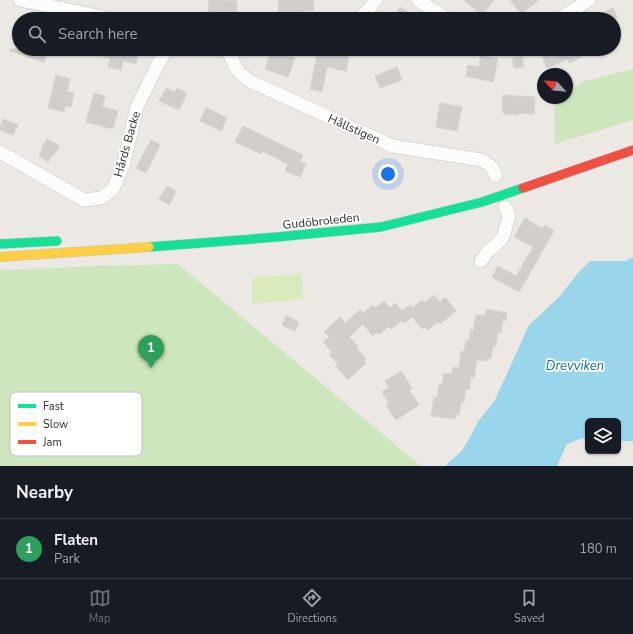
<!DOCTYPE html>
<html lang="en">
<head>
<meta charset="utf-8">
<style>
	:root { --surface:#171b24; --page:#242831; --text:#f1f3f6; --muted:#9ea1a6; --line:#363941; --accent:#706f6e }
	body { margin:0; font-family:"Nunito Sans",sans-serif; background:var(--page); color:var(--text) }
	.controls { position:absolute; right:12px; bottom:12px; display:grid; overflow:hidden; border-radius:6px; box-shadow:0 1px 3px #0004 }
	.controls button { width:36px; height:36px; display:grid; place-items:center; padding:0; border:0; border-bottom:1px solid var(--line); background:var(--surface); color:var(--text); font:20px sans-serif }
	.compass { position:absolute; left:537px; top:68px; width:36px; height:36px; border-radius:50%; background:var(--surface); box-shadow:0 1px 3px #0004; rotate:296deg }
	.you { position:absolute; left:388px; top:174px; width:14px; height:14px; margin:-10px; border:3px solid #fff; border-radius:50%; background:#1a73e8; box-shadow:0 0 0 6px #1a73e833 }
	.badge { display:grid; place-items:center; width:26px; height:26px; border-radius:50%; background:var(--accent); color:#fff; font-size:13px; font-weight:700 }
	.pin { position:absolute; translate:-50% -33px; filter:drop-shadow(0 1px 2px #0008) }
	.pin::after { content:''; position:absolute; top:21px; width:14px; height:12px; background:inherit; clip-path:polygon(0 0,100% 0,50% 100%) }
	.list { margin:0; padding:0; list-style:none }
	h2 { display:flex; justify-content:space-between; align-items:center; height:52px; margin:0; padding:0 16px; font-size:17px }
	h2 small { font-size:13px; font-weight:400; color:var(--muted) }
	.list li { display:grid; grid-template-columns:26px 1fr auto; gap:12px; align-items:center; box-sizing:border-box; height:60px; padding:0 16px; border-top:1px solid var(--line) }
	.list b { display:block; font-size:15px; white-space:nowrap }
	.list p { margin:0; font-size:13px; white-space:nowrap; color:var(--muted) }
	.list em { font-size:13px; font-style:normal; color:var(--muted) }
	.icon { flex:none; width:22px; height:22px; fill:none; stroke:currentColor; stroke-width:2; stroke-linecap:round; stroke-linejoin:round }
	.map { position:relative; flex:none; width:633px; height:466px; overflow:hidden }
	.search { position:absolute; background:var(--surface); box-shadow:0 1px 3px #0004; left:12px; right:12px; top:12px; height:44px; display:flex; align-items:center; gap:10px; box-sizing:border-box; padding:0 14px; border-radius:22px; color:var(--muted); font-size:15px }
	.sheet { height:112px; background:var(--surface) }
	nav { display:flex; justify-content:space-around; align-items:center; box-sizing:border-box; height:56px; border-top:1px solid var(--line); background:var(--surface); font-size:11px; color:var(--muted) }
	nav a { display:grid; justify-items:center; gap:2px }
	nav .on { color:var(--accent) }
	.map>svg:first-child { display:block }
	.green { fill:#cee6be }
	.pitch { fill:#d9eabb }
	.water { fill:#99d6ec }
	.building { fill:#d1cecb; stroke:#d7d4d0 }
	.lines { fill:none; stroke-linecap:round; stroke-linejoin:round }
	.street-casing { stroke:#c5c4c5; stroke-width:14 }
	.fast-casing { stroke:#c5c4c5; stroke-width:10 }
	.slow-casing { stroke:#c5c4c5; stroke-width:10 }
	.jam-casing { stroke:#c5c4c5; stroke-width:10 }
	.street { stroke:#fcfcfb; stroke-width:13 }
	.fast { stroke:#16e098; stroke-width:9 }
	.slow { stroke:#ffcf43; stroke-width:9 }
	.jam { stroke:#f24e42; stroke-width:9 }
	.labels { text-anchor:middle; stroke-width:3.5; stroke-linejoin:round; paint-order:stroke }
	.street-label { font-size:12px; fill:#2e2e2e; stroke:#fff }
	.water-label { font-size:13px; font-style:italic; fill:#0d6fa3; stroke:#fff }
	.key { fill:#fff; stroke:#c0c0c0; stroke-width:1 }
	.key-label { font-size:11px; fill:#2e2e2e }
</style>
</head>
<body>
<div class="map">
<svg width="633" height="466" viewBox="0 0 633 466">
	<rect width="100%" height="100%" fill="#ece8e4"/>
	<g class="green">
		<path d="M633,69V120L555,144L554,107L564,98H567V96L581,82Z"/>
		<path d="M178,264L421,466H0V270L81,267L107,265L109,266Z"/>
	</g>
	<path class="pitch" d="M302,274L303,299L252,304V278Z"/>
	<path class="water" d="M633,257V441H618V421H588V437H586L567,444L557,466H446L449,462L461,452L471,436L477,423L495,400L529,325L560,296L577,274L590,261H626Z"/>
	<g class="building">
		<path d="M209,0L237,1V18L208,17Z"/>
		<path d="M278,0H313L314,10L279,14Z"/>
		<path d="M464,0H494L482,15Z"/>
		<path d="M510,0H539L521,14Z"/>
		<path d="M400,7L418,19H392Z"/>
		<path d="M613,8L618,19H607L604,12Z"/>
		<path d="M10,49H48L44,62L10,51Z"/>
		<path d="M88,49H140L136,64L123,61L121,70L108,67L110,58L87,53Z"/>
		<path d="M318,49L339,53L340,49L350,51L346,71L327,67L322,92L310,89Z"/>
		<path d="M550,49H599V50L579,57L580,58L569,63L568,59L547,68L541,53Z"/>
		<path d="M271,50L295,58L288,77L265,69Z"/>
		<path d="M481,55L498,59L493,82L466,76L468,65L479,67Z"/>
		<path d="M522,56L524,67L514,68L512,58Z"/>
		<path d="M397,67L402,80L380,88L375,76Z"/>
		<path d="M56,75L70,79L67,92L74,93L71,107L65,106L64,112L48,108Z"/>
		<path d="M166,88L175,92L177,88L187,93L179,110L159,101Z"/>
		<path d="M94,93L105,96L102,106L118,111L113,129L86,122Z"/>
		<path d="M503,95L535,97L534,114L519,113V115L504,114V112H502Z"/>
		<path d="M440,103L462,107L457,131L436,127Z"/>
		<path d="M206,108L227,118L221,131L200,121Z"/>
		<path d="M3,119L18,125L13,135L0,130V127Z"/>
		<path d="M243,126L303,155L300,162L306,164L300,177L285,171L288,164L262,151L261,154L235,142Z"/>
		<path d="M47,139L60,146L54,155L53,154L48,162L39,156L43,148H42Z"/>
		<path d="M151,140L160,145L146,173L136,168Z"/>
		<path d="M167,186L176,191L169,205L159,199Z"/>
		<path d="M525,218L543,229L545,225L554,231L519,292L492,277L498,266L516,276L533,247L514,237Z"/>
		<path d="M434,295L440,302L445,297L456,311L440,324L438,322L428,330L425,327L422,329L412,317L404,323L401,321L391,329L389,326L379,335L377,332L373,336L363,324L349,337L358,346L356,348L366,358L364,360L366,363L348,380L336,366L338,364L329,355L332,352L323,342L329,337L324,332L340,317L345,323L360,310L363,313L373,305L375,308L384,301L390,308L395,303L402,311L410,305L412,308L422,300L424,303Z"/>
		<path d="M486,309L507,313L506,321L503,320L501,333H498L496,346H493L491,358H488V361L477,360L474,378L471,377L469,390L466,389L464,402H461L459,415L456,414L455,419L431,416L434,397L437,398L439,385H442L444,373L452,374L453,367L459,368L461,351L464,352L466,340H469L471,329L473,332L476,315L485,316Z"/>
		<path d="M286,316L299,322L295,331L282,325Z"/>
		<path d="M401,371L412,388L409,390L419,405L396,420L386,405L389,403L382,392L389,387L385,381Z"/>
	</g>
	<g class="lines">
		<g class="street-casing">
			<g id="street">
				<path d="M20,0L112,19"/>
				<path d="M418,0L447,19"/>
				<path d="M359,19L368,10L376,0"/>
				<path d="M559,19L589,0"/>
				<path d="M228,49C234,66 236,72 252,82L392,146L482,160L492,167L496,176"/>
				<path d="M0,152L84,200L101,198L113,189L123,166L137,107L156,68L167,49"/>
				<path d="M481,261L487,252L496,245L503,237L509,216L505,207"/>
			</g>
		</g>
		<g class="fast-casing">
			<g id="fast">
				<path d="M0,244L57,241"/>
				<path d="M149,247L277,237L381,227L482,202L523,188"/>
			</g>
		</g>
		<g class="slow-casing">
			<path id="slow" d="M0,257L149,247"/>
		</g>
		<g class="jam-casing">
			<path id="jam" d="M523,188L633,150"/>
		</g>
		<use href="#street" class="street"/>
		<use href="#fast" class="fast"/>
		<use href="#slow" class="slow"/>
		<use href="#jam" class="jam"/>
	</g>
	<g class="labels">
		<g class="street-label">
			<text transform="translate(354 129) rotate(24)" y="4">Hållstigen</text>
			<text transform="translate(127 144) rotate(-74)" y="4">Hårds Backe</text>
			<text transform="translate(321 221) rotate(-6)" y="4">Gudöbroleden</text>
		</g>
		<g class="water-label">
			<text x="575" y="370">Drevviken</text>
		</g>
	</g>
	<rect x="10" y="392" width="132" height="64" rx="6" class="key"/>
	<rect x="18" y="404" width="18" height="4" fill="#16e098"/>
	<rect x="18" y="422" width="18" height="4" fill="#ffcf43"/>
	<rect x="18" y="440" width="18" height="4" fill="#f24e42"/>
	<g class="key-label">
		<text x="43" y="410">Fast</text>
		<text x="43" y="428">Slow</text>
		<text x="43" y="446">Jam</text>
	</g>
</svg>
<div class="controls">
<button><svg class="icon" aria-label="layers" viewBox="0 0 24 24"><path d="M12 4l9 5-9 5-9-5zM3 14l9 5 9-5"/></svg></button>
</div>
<svg class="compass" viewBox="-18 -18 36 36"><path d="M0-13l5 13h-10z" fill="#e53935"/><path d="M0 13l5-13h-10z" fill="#9ea1a6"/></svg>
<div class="you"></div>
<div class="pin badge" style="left:151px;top:368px;background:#2e9e5b">1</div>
<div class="search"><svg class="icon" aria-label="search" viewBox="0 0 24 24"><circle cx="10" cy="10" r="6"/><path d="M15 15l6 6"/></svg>Search here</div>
</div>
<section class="sheet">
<h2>Nearby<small></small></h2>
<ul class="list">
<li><span class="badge" style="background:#2e9e5b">1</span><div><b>Flaten</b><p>Park</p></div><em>180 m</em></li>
</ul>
</section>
<nav>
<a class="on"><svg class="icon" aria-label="map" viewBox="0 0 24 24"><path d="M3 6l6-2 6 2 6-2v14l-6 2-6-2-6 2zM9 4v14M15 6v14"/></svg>Map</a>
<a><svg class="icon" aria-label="directions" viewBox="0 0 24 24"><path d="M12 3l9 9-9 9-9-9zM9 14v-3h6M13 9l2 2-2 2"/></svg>Directions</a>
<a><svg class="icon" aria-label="saved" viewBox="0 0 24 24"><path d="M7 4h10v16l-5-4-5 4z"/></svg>Saved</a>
</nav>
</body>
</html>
